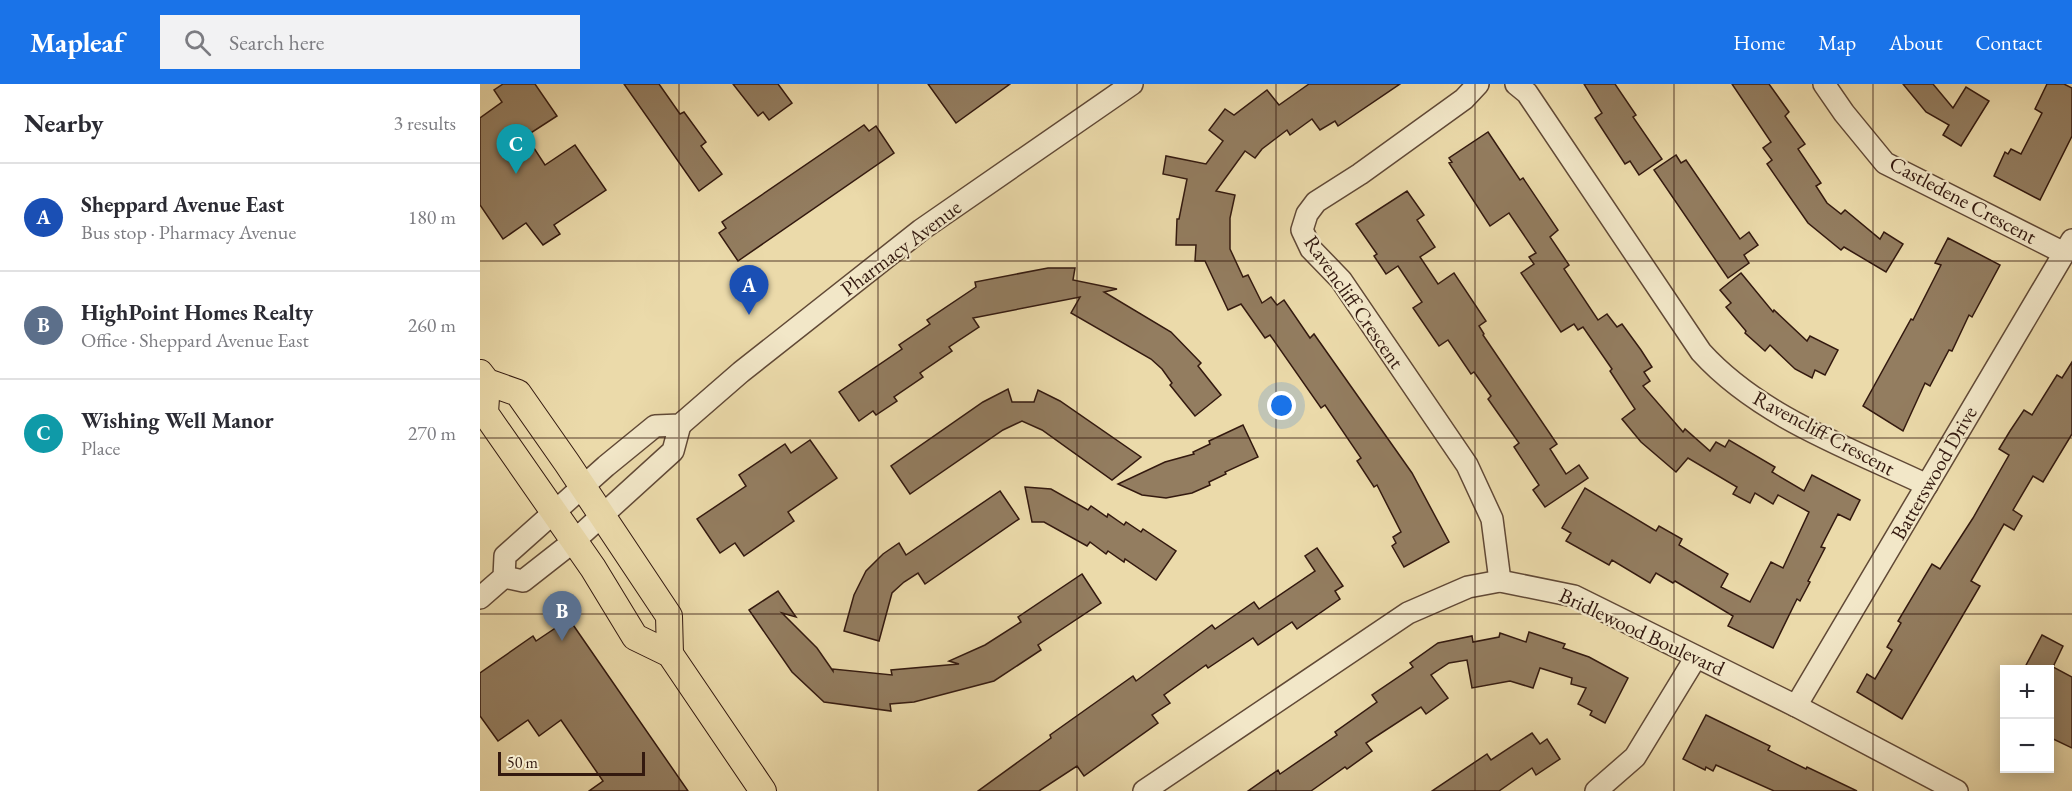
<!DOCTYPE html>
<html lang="en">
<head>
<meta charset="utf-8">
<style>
	:root { --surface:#fff; --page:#f2f2f3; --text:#2b2b33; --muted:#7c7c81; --line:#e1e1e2; --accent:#1a73e8 }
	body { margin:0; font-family:"EB Garamond",serif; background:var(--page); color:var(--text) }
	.controls { position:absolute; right:18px; bottom:18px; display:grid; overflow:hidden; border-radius:0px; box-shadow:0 3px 15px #0003 }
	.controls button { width:54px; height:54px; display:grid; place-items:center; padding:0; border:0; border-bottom:2px solid var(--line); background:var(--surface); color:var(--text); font:30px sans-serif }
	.scale { position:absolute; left:18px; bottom:15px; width:147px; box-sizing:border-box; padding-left:6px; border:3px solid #33190f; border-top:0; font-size:16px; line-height:21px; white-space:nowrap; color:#33190f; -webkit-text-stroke:4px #f2e7c8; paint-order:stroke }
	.you { position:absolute; left:802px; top:322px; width:21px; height:21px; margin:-15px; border:4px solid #fff; border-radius:50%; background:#1a73e8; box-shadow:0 0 0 9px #1a73e833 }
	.badge { display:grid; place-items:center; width:39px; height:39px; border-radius:50%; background:var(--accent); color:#fff; font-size:20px; font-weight:700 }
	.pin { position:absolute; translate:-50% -50px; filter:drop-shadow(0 2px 3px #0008) }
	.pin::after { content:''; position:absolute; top:32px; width:21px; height:18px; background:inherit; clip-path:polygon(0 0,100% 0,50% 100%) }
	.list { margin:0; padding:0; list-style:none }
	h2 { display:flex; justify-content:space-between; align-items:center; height:78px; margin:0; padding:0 24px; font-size:26px }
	h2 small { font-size:20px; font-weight:400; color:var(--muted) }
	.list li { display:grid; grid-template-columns:39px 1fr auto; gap:18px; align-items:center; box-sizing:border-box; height:108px; padding:0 24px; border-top:2px solid var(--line) }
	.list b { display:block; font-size:22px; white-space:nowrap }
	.list p { margin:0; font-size:20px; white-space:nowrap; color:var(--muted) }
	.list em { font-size:20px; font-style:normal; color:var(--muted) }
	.icon { flex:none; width:33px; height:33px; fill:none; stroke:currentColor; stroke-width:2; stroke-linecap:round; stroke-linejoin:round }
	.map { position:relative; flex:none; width:1592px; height:707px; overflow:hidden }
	header { display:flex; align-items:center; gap:36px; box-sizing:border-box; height:84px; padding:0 30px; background:var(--accent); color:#fff }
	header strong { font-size:28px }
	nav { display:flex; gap:33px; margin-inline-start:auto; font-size:21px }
	.search { width:420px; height:54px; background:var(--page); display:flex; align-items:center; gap:15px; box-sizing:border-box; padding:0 21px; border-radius:0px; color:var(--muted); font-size:22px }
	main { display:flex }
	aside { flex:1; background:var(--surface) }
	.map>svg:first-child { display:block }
	.building { fill:#937d60; stroke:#33190f; stroke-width:1.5 }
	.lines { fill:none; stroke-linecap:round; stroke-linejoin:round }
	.minor-casing { stroke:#614936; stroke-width:24 }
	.major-casing { stroke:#33190f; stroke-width:28 }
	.minor { stroke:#f2e7c8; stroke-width:21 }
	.major { stroke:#ebdaaa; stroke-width:26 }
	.grid { fill:none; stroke:#33190f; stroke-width:1.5; stroke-opacity:0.55 }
	.labels { text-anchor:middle; stroke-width:4.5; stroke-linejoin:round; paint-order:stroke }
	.street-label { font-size:21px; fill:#33190f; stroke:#f2e7c8 }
</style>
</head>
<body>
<header>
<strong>Mapleaf</strong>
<div class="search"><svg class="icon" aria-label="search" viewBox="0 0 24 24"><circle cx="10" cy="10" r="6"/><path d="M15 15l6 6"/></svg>Search here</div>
<nav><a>Home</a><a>Map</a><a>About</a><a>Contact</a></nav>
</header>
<main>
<aside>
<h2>Nearby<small>3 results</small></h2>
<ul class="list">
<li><span class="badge" style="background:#1a4fb4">A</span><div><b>Sheppard Avenue East</b><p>Bus stop · Pharmacy Avenue</p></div><em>180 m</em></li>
<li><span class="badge" style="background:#5c6f8a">B</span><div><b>HighPoint Homes Realty</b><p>Office · Sheppard Avenue East</p></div><em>260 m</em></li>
<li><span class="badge" style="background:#0f9aa8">C</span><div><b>Wishing Well Manor</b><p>Place</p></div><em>270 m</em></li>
</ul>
</aside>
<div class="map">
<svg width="1592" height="707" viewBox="0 0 1592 707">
	<rect width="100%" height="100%" fill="#ebdaaa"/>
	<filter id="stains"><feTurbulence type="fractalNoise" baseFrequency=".00333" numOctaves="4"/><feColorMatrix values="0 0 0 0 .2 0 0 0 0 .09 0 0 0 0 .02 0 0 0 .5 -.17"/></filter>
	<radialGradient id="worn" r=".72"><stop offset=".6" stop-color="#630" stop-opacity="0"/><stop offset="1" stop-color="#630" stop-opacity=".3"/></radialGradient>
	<g class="building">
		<path d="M23,0H55L77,32L46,52L65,81L95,61L126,106L74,141L80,150L63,161L46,139L23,155L0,121V34L22,18L14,6Z"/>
		<path d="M144,0H179L200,30L204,28L226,58L221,62L242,90L219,107Z"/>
		<path d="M253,0H298L312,19L289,36L283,28L278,32Z"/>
		<path d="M448,0H530L476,39Z"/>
		<path d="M829,0H920L858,42L855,37L840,46L832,35L810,51L807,46L782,65L775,74L765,67L736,107L755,111L750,134V165L763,193L768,191L782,219L791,213L797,221L804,216L830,254L834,250L932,389L969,458L924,483L912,462L916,459L913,453L921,448L897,401L894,403L877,377L881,374L845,321L841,324L790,251L785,254L761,220L748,226L725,177H715L716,161H696L697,135H699L707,95L683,90L686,72L726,80L743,57L729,46L745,25L754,31L787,6L799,21Z"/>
		<path d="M1104,0H1135L1156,31L1153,33L1182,75L1159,91L1150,77L1145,80L1115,34L1122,29Z"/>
		<path d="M1252,0H1289L1309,28L1305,32L1325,60L1318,65L1341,99L1336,102L1347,119L1361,130L1365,126L1400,155L1404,148L1423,160L1406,188L1364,163L1361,166L1328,139L1287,80L1292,76L1283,64L1291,58Z"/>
		<path d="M1423,0H1453L1473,24L1486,3L1509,17L1481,62L1463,51L1469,41L1446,28Z"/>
		<path d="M1567,0H1584L1592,4V52L1560,116L1514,92L1525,68L1528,70L1531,65L1541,70L1562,29L1555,25Z"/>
		<path d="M384,41L389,47L396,42L414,69L258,177L239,149L246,144L242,138Z"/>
		<path d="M1008,48L1040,96L1043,94L1078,146L1070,153L1089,181L1084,185L1118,236L1127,230L1137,243L1142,240L1161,266L1172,283L1164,288L1170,297L1163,302L1203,348L1205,345L1230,367L1236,358L1245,363L1249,356L1295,383L1292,388L1324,407L1332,391L1380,416L1370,436L1358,430L1341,463L1345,464L1328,497L1330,498L1320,517L1317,515L1293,564L1248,542L1253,532L1195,497L1193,499L1176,489L1170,499L1132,476L1129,481L1086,457L1091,449L1082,444L1105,404L1176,447L1179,442L1202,455L1199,461L1248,490L1241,503L1270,518L1291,478L1303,484L1329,428L1298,411L1293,420L1275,409L1270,419L1253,410L1257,403L1208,374L1196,388L1161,358L1142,335L1155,325L1130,287L1132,285L1103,243L1098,246L1094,240L1081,248L1041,189L1054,180L1049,173L1056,169L1029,129L1010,142L969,79L972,78L969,74Z"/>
		<path d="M1196,71L1201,79L1206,76L1260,155L1269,148L1278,161L1264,171L1269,179L1248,194L1174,86Z"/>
		<path d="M927,107L944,131L937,136L955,163L940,173L958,200L974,189L1006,237L999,242L1004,250L1003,251L1077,360L1070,365L1086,390L1099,381L1108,394L1065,423L1053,406L1059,401L1034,363L1039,359L1008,315L1011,312L994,288L991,290L968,256L959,262L933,224L942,218L918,182L906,190L894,172L897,170L876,140Z"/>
		<path d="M1468,154L1520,181L1492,233L1489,231L1472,267L1469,266L1450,302L1445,299L1423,347L1383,322L1431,235L1433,236L1461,181L1455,179Z"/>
		<path d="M568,184H595L593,196L637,205L624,208L691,248L721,279L718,282L741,311L715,332L690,301L692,299L682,285L671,275L591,229L600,213L493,234L499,243L469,263L472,267L440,289L443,293L414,313L417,317L396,331L393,327L379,337L359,308L422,265L419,261L450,240L447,236L496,203L495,198Z"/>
		<path d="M1261,189L1293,228L1294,226L1327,257L1330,252L1358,266L1345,291L1335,286L1332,294L1315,285L1290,261L1285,267L1265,249L1266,247L1246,223L1251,219L1240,206Z"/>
		<path d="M1592,278V350L1563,398L1553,392L1533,426L1542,432L1534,446L1524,440L1491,497L1500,502L1422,635L1377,608L1387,590L1395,595L1412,566L1407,563L1421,539L1418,537L1452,480L1460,485L1493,434L1529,371L1519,365L1530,347L1544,326L1552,331L1577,291L1582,294Z"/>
		<path d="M528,305L532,318H554L558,306L580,317L661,373L632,396L562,346L542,337L523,346L430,410L411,382L503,318Z"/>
		<path d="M763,341L778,373L745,388L746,390L729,398L730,401L712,409L686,414L662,411L638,400L685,378L714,370L713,368L730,360L729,357Z"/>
		<path d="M330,356L357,394L308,428L314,437L264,472L255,459L240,469L217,435L266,402L259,391L305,360L311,369Z"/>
		<path d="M545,403L571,405L608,426L611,422L627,433L628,430L644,441L646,438L661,448L663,445L696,467L676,496L645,475L644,478L628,467L626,470L610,458L607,462L564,438H552Z"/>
		<path d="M520,407L539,435L445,500L438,489L424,498L412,509L399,557L364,547L374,511L386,487L403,470L419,459L426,471Z"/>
		<path d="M837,464L863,502L855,507L860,515L817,545L812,538L778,561L773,554L728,584L726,581L684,611L690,619L672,631L678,639L604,692L597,682L559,707H498L571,654L570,651L653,592L656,597L732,541L735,545L774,518L779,525L835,487L825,472Z"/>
		<path d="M602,490L621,519L558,561L561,566L514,597L434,618L410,620L411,627L344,618L312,588L269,526L298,507L316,533L302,529L337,564L353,587V585L412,591L411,586L479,580L469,577L505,561L541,538L538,533Z"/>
		<path d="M89,535L208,707H109L123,697L81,636L59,652L48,636L18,657L0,632V589L53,552L56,557Z"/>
		<path d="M1049,548L1085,560L1083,564L1109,573L1148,594L1125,639L1110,631L1112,627L1098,620L1106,604L1091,600L1092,594L1060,584L1053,604L1030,597L992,604L987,576L969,579L951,591L968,614L946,630L941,623L886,659L892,667L867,685L865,683L831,707H768L798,686L800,690L857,651L855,648L897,618L892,611L933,583L930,579L958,559L992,552L993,558L1019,553L1020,549L1046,558Z"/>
		<path d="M1562,551L1583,562L1573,583L1592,593V664L1569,653V585H1544Z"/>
		<path d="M1226,631L1290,662L1288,666L1326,685L1327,683L1377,707H1294L1236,681L1233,687L1226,683L1225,686L1203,675Z"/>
		<path d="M1052,649L1060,660L1067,655L1080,675L1056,691L1052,684L1019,707H952L1007,670L1011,676Z"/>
	</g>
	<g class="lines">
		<g class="minor-casing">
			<g id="minor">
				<path d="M998,0L984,15L880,90L836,118L827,130L822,146L831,165L861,196L987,381L1012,435L1020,497"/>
				<path d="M1036,0L1047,9L1221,268C1280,333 1369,364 1447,401"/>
				<path d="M1344,0L1364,29L1405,79L1584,169"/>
				<path d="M24,493L43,497L94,457L193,367L200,341"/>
				<path d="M0,514L24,493L25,472L126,382L175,342L200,341L261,288L441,146L652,0"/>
				<path d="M1316,622L1592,156"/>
				<path d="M664,707L928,529L988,503L1020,497L1094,512L1316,622L1477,707"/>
				<path d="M1116,707L1155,673L1216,573"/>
			</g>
		</g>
		<g class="major-casing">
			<g id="major">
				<path d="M0,289L7,298L38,309L87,379L189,532L190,570"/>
				<path d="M7,298L5,329L113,484L155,553L190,570L283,707"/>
			</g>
		</g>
		<use href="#minor" class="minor"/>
		<use href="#major" class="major"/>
	</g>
	<path class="grid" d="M199,0V707M398,0V707M597,0V707M796,0V707M995,0V707M1194,0V707M1393,0V707M0,177H1592M0,354H1592M0,530H1592"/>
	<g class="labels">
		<g class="street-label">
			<text transform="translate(1483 116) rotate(28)" y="7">Castledene Crescent</text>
			<text transform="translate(421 164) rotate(-37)" y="7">Pharmacy Avenue</text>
			<text transform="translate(874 218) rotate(55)" y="7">Ravencliff Crescent</text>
			<text transform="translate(1344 349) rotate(28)" y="7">Ravencliff Crescent</text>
			<text transform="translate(1454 389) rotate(-60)" y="7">Batterswood Drive</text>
			<text transform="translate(1162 548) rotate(25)" y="7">Bridlewood Boulevard</text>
		</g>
	</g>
	<rect width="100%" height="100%" filter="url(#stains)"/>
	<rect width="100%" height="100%" fill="url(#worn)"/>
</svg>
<div class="controls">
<button>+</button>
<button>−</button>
</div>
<div class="scale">50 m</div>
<div class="you"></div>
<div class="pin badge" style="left:269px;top:231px;background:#1a4fb4">A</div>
<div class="pin badge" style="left:82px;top:557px;background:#5c6f8a">B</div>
<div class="pin badge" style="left:36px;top:90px;background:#0f9aa8">C</div>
</div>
</main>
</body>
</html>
